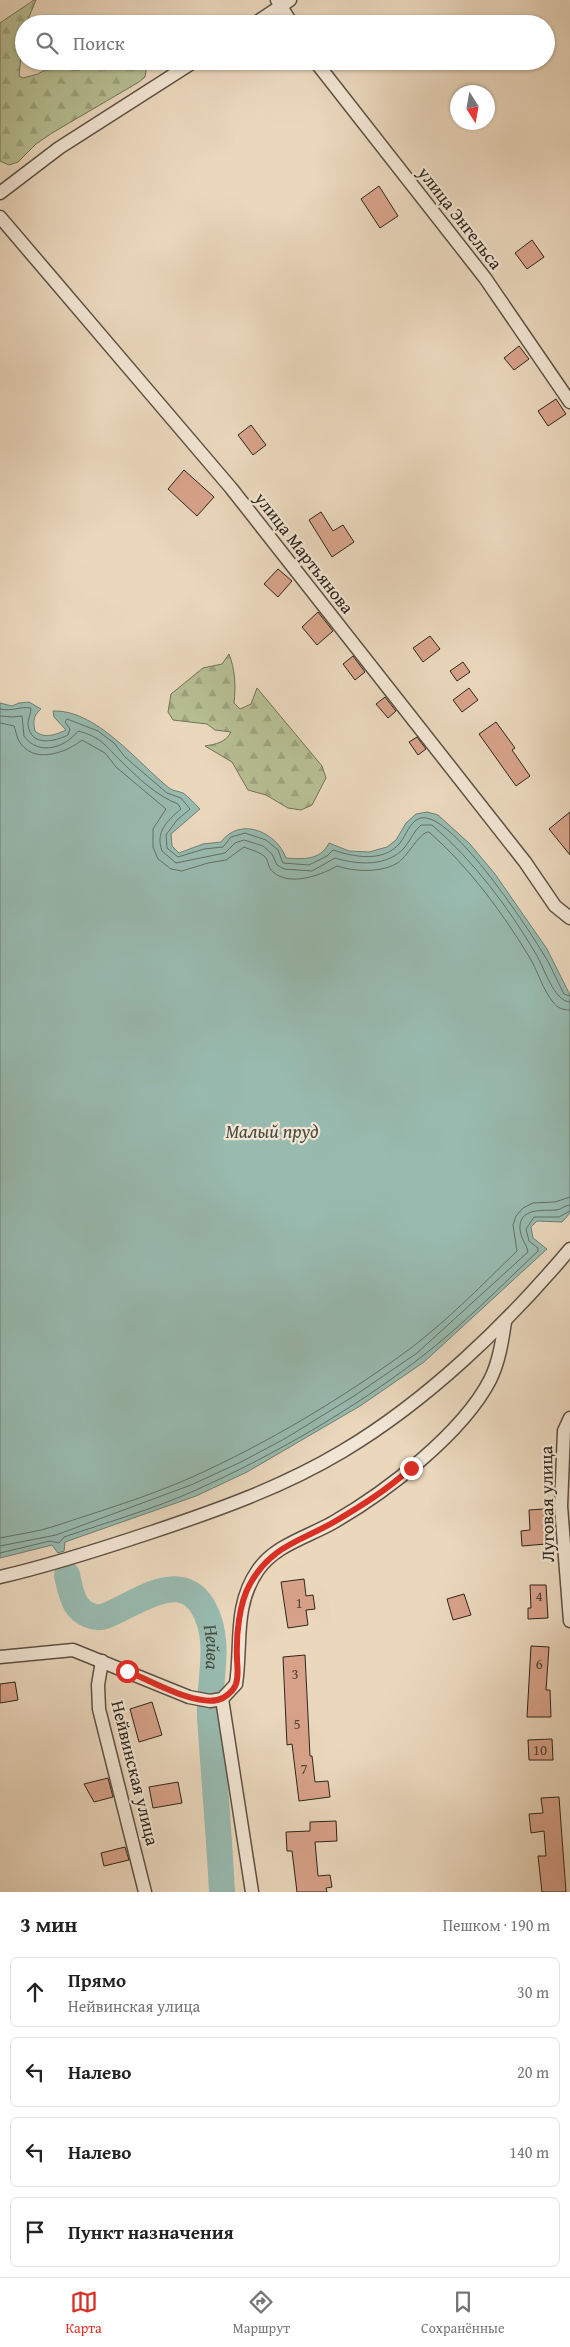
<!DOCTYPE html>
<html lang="ru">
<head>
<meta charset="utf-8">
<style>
	:root { --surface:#fff; --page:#f2f2f2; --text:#222; --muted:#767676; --line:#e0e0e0; --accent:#d93025 }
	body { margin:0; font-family:"Gentium Book Plus",serif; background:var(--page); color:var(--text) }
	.compass { position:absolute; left:450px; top:85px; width:45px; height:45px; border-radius:50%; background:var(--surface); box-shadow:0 1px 4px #0004; rotate:169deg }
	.stop { position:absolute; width:15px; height:15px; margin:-11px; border:4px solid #d93025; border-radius:50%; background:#fff }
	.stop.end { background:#d93025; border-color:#fff; box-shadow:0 1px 5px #0008 }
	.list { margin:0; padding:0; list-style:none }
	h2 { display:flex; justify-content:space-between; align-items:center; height:65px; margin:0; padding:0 20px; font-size:21px }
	h2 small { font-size:16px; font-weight:400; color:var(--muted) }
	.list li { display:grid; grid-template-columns:32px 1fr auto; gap:15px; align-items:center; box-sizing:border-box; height:70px; margin:0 10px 10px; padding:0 10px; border:1px solid var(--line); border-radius:8px }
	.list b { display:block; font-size:19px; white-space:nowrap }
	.list p { margin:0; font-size:16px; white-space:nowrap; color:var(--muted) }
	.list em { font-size:16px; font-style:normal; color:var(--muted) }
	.icon { flex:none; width:28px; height:28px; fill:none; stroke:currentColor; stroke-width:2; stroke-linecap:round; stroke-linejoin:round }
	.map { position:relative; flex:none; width:570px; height:1892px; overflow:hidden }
	.search { position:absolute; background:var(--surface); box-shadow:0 1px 4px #0004; left:15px; right:15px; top:15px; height:55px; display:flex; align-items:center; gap:12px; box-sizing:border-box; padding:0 18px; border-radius:28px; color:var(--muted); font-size:19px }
	.sheet { height:385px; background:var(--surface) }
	nav { display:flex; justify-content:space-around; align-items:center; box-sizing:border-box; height:70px; border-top:1px solid var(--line); background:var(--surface); font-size:14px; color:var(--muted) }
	nav a { display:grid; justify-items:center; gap:2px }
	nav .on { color:var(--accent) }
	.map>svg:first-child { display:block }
	.forest { fill:url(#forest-firs); stroke:#727258 }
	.water { fill:#98baaf; stroke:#6e7f75 }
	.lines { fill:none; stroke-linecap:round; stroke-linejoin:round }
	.shore { stroke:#637066; stroke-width:1 }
	.river { stroke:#98baaf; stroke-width:26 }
	.building { fill:#d7a289; stroke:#2e261d }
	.street-casing { stroke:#5d5245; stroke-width:15 }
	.street { stroke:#f1e5d3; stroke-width:12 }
	.route { stroke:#d93025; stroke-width:6 }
	.labels { text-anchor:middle; stroke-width:4.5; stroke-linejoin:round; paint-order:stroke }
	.number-label { font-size:15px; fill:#584538 }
	.street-label { font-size:18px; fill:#2e261d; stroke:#f1e5d3 }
	.water-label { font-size:19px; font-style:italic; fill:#484b42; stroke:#f1e5d3 }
</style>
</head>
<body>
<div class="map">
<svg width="570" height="1892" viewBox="0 0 570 1892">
	<defs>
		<pattern id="forest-firs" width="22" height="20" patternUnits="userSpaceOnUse" patternTransform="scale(1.25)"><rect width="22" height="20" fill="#b6be92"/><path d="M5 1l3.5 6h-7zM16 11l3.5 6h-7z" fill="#9da37d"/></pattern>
	</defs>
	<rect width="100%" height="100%" fill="#ead7bc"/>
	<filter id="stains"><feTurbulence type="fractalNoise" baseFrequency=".004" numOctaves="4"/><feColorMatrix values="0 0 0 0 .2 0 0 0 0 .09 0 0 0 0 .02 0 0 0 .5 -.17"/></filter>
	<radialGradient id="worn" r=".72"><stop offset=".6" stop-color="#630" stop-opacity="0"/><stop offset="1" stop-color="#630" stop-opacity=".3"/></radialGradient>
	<g class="forest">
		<path d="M34,0H36L26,24H24L19,76L23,78L38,74L60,61H143L146,71L145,77L139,82L52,133L36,144L18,162L9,165L0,161V23Z"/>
		<path d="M229,654C235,669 236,686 234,703L240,709L251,704L257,688L322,766L326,778L312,805L301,810L288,808L266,795L248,790L232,762L205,746C216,744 225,743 231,732L215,730L207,724L173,720L168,712L171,694L203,668L222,664Z"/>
	</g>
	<path class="water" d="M29,702L41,709C33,716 33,721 35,731C44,739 55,735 66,730L54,717L53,711C96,709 138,763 169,788C173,791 178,791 183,793C189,797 195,804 200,809L171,834L172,846L179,853L203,844L221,842C240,816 277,832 286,858C303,859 320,861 329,843L349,851L369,852L387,847L396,840L406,823L416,814L427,812L438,815L470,844L495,874L547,949L570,995V1213L562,1222L537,1221L531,1227L533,1238L547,1249L424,1362L360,1406L247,1472L196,1496L65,1542L64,1551L58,1553L52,1545L0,1558V703L12,706L19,703Z"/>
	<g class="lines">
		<g class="shore">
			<path d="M0,709C13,712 19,706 31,708C31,713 28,719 28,724C30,747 54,742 68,735L70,729L65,722L67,719L98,731L114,743L125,757L167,793L181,798L190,809L177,820L166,835L167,848L178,857L204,849L223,847L231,837L245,833L266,840L278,850L283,863L309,865L327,856L333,850C354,857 383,863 400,843C406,835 409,824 418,819C447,804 527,927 541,950C550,963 556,979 564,994L570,996"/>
			<path d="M0,716L12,717L22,716L24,736C39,757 66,747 78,731C102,737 106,747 122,762C138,778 157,796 178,804L181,809C167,821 155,832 162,851L176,863L225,853L235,843L244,840L263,846L272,854L277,865L284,869L312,871L335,858C358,865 388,867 405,847C411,839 414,831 421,825H432C474,861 508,907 536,954C544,967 554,1002 570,1002"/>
			<path d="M0,723L14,726C16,730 16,736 19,741C33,765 66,753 82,740L105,753L116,767L166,809L153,829V847L158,859L171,869L182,871L208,863L226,860L244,847C251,850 261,852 266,858C269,863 268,868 273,872C290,887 321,875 337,866C355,872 383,873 399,862C408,855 421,831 429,832C469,867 502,912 530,958C538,972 543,990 553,1002C557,1008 563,1010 570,1010"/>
			<path d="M0,1538C18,1534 38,1532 55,1526C100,1511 147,1497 190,1478C268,1443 343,1398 411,1348C449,1319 483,1284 517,1251L513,1225L516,1216L523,1208L533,1203L555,1202L570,1197"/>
			<path d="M0,1546L56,1535L191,1485L241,1462L286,1438L354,1396L417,1353L528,1252C527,1245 521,1239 520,1230C518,1207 543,1211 556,1210C561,1210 564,1205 570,1205"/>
			<path d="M0,1553L50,1541L59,1543L64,1537C108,1522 154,1509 196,1490C274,1455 352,1410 420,1358C462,1326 500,1287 538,1251V1248L529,1241L526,1229L534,1217H559L570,1211"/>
		</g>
		<path class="river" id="s1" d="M67,1575C69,1584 71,1596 76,1604C81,1613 95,1620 105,1616C133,1606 179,1567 203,1607C223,1641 208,1682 210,1718C214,1776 219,1834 222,1892"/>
	</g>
	<g class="building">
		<path d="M379,186L398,216L380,228L361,199Z"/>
		<path d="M532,240L544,257L527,269L515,253Z"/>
		<path d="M519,346L529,359L514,370L504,358Z"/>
		<path d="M556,399L566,414L548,426L538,411Z"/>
		<path d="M251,425L266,445L253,455L238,435Z"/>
		<path d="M184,470L214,497L197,516L168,489Z"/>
		<path d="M321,512L333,531L343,525L354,542L332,557L309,520Z"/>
		<path d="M278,569L292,581L278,597L264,584Z"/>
		<path d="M318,612L333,631L317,645L302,627Z"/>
		<path d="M430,636L440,649L423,662L413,648Z"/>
		<path d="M353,656L365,672L355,680L343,664Z"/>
		<path d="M463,662L470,672L457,681L450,671Z"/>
		<path d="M469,688L478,700L462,712L453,700Z"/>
		<path d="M385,697L396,711L388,718L376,704Z"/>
		<path d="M496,722L515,748L512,750L530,776L516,786L479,734Z"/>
		<path d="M417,737L426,749L418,755L409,742Z"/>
		<path d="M570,812V855L549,829Z"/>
		<path d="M544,1509L546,1544L522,1546L521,1531L530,1530L529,1510Z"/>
		<path d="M304,1579L306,1596L313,1595L315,1609L306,1610L308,1625L288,1628L281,1582Z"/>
		<path d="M530,1585H546L548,1618L528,1619V1608H531Z"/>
		<path d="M464,1594L471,1615L453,1620L447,1599Z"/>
		<path d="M531,1646L549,1647L546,1690H550L551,1717H527Z"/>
		<path d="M305,1655L310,1756H312L315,1782L328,1781L330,1797L299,1801L292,1744L287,1745L283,1657Z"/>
		<path d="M15,1682L18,1700L0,1703V1684Z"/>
		<path d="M152,1702L162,1735L139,1742L130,1709Z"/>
		<path d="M552,1739L553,1760H529L528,1740Z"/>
		<path d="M108,1778L113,1797L94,1802L84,1784Z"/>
		<path d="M178,1782L182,1803L153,1808L149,1787Z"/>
		<path d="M559,1797L566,1892H542L538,1856H546L544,1831L531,1833L529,1814L543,1813L541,1798Z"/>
		<path d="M336,1821L337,1841L315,1842L318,1876L330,1875L332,1887L326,1888L327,1892H297L292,1851H287L286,1832L310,1831V1822Z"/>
		<path d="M125,1847L129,1860L104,1866L101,1853Z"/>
	</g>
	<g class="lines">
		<g class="street-casing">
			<g id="street">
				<path d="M277,0L292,24"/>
				<path d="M254,24L290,0"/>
				<path d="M315,61L485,278L570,402"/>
				<path d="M0,193L59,148L195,61"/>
				<path d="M0,217L231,488L525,862L555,906L570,918"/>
				<path d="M570,1418L564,1431L561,1506L570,1621"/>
				<path d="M0,1577C52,1565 101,1549 152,1532C218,1510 283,1487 343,1451C427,1401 507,1324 570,1249"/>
				<path d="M0,1657L73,1650L189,1697L210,1701L222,1699L236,1684C242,1645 233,1606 258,1570C275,1545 308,1537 334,1522C386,1492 462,1434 490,1380C499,1362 502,1342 505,1322"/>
				<path d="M102,1661L98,1685L99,1709L145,1892"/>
				<path d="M222,1699L252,1892"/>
			</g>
		</g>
		<use href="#street" class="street"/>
	</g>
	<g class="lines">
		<path class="route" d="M127,1671C149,1680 201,1710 223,1698C228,1695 234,1690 236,1684C239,1675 237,1666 237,1658C236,1636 239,1603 250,1584C271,1546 299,1542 334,1522C361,1506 387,1490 411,1468"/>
	</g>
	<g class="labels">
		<g class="number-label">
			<text x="539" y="1601">4</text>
			<text x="299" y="1608">1</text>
			<text x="539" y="1669">6</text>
			<text x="295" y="1679">3</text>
			<text x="297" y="1729">5</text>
			<text x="540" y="1755">10</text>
			<text x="304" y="1774">7</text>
		</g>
		<g class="street-label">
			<text transform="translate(460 218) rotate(52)" y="6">улица Энгельса</text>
			<text transform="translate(304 553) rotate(52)" y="6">улица Мартьянова</text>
			<text transform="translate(547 1504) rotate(-91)" y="6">Луговая улица</text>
			<text transform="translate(135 1773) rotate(76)" y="6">Нейвинская улица</text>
		</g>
		<g class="water-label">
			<text x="272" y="1138">Малый пруд</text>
			<text dy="7" stroke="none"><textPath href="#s1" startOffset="216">Нейва</textPath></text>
		</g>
	</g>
	<rect width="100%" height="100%" filter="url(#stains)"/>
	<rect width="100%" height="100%" fill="url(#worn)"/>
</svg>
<svg class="compass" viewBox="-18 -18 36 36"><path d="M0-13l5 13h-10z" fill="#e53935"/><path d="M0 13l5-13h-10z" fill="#767676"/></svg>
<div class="stop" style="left:127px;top:1671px"></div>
<div class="stop end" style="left:411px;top:1468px"></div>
<div class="search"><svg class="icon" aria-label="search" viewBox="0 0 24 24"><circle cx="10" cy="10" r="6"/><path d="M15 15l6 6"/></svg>Поиск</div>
</div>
<section class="sheet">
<h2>3 мин<small>Пешком · 190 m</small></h2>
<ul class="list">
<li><svg class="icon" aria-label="ahead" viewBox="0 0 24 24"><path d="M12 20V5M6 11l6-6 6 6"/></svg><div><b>Прямо</b><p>Нейвинская улица</p></div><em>30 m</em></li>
<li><svg class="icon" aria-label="left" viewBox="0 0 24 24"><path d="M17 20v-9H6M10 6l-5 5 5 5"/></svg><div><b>Налево</b></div><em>20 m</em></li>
<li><svg class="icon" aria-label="left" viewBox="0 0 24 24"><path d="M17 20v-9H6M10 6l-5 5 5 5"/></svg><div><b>Налево</b></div><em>140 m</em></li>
<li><svg class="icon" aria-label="arrive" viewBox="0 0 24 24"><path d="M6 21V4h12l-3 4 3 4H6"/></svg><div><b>Пункт назначения</b></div></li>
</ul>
</section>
<nav>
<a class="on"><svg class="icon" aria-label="map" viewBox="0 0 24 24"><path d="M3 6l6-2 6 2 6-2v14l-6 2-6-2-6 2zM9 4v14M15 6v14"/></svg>Карта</a>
<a><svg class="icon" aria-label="directions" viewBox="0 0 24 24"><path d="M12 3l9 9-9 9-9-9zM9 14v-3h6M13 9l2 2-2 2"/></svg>Маршрут</a>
<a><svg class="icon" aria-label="saved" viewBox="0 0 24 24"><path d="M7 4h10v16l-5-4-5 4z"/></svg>Сохранённые</a>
</nav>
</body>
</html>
